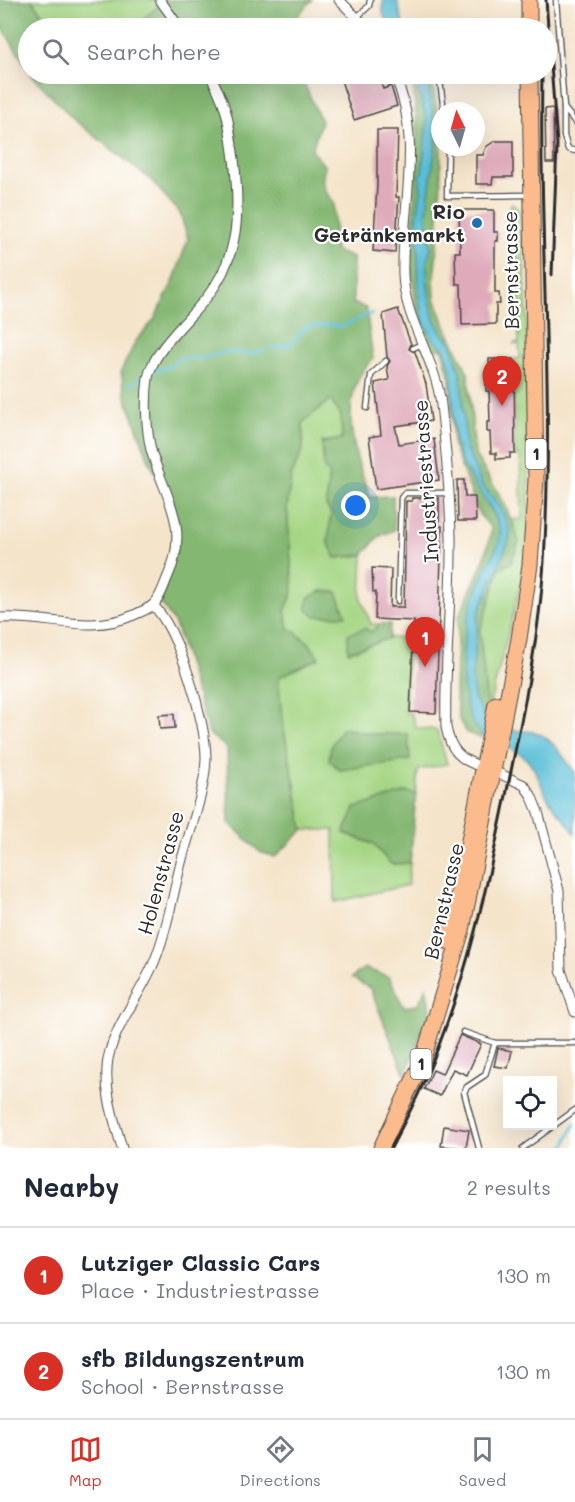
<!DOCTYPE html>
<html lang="en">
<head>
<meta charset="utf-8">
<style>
	:root { --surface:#fff; --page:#f2f2f3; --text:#1f2937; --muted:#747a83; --line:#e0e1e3; --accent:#d93025 }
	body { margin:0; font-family:Mali,sans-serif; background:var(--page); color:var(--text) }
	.controls { position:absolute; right:18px; bottom:18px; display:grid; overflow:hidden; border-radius:0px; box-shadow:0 6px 24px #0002 }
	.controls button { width:54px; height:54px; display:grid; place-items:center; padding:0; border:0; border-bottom:2px solid var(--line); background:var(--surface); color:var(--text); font:30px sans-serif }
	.compass { position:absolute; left:431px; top:102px; width:54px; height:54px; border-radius:50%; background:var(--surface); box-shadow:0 6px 24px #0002; rotate:355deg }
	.you { position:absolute; left:356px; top:506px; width:21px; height:21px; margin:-15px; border:4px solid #fff; border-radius:50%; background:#1a73e8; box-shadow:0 0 0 9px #1a73e833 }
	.badge { display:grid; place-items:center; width:39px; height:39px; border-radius:50%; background:var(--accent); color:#fff; font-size:20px; font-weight:700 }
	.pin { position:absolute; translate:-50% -50px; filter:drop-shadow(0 2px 3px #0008) }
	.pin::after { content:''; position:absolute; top:32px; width:21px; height:18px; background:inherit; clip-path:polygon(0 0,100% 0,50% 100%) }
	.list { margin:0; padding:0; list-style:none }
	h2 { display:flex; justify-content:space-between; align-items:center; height:78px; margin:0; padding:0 24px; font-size:26px }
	h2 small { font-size:20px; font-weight:400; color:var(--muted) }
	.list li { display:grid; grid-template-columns:39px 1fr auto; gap:18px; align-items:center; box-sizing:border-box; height:96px; padding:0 24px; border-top:2px solid var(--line) }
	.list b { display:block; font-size:22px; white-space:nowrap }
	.list p { margin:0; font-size:20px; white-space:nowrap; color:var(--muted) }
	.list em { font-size:20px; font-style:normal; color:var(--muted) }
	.icon { flex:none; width:33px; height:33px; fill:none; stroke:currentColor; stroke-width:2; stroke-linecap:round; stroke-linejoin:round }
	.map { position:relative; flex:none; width:575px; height:1148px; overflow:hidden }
	.search { position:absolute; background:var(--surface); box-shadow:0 6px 24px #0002; left:18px; right:18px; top:18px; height:66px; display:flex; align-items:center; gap:15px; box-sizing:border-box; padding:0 21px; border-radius:33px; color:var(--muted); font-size:22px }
	.sheet { height:270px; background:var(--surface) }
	nav { display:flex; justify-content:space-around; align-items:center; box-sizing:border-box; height:84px; border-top:2px solid var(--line); background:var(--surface); font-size:16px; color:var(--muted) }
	nav a { display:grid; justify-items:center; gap:3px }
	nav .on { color:var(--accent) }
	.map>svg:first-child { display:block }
	.green { fill:#a6d684; stroke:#688058; stroke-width:1.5; fill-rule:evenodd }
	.forest { fill:#84b772; stroke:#58714e; stroke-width:1.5 }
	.water { fill:#58bed6; stroke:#427480; stroke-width:1.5 }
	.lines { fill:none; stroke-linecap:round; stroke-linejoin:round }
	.stream { stroke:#58bed6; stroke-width:3 }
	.building { fill:#dfabbb }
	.service-casing { stroke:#494743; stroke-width:7 }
	.minor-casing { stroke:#494743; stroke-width:11 }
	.primary-casing { stroke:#494743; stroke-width:17 }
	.service { stroke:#fff; stroke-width:4.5 }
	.minor { stroke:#fff; stroke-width:9 }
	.primary { stroke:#fbbb8d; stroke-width:15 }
	.rail { stroke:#2b2b2b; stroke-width:3 }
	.poi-dot { fill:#1f6fb2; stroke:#fff; stroke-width:2 }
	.labels { text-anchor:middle; stroke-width:4.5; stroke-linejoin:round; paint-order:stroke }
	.shield { fill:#fff; stroke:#6b6b6b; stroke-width:1.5 }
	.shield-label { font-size:18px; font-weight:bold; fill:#2b2b2b }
	.poi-label { font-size:20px; font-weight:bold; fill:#2b2b2b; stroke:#fff; text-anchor:end }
	.street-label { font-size:20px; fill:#2b2b2b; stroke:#fff }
</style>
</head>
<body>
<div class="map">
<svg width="575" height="1148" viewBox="0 0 575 1148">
	<rect width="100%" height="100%" fill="#fff"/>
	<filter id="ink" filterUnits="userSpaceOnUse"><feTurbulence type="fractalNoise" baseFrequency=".0167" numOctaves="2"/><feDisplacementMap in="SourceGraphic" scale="12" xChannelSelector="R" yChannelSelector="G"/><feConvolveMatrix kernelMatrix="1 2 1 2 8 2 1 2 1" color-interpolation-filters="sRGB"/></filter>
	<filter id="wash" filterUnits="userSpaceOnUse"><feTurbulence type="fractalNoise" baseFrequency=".008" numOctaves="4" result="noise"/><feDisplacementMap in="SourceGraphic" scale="24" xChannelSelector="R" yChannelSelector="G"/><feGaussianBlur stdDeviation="1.35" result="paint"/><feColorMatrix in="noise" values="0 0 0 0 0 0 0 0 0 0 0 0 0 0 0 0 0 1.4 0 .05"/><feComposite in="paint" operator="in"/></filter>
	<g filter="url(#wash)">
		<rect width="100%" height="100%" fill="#f4e4ca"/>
		<g class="green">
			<path d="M32,0H160L161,4L132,28H52Z"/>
			<path d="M512,203L519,210L522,223L527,313L529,513L520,588L489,707L485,700L480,631L500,568L511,563L518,541L512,520L522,519L520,455H515V453L514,359L520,358L519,344H513L519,342V319H514L519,317V299L514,298L518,297V278H513L518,276V258L513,257L518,255V237H512L518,235L517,216H512L510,210H508Z"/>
			<path d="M331,399L341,415L342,439L322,442L329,473L326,506L331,513L328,542L336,558L363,555L361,598L371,624H381L349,652L389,638H408L405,711L412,715L416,728L437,730L447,764L418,770L416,794L405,792L344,833L373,844L391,864L410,863L408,885L335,902L334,830H303C296,779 279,728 279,677L319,658L309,643L288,627L285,611L293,592L287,507L291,476L303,449V422ZM342,728L372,734L367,764L340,770Z"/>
		</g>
		<g class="forest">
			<path d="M0,0H32L52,28H28V69L0,24Z"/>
			<path d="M160,0H312L300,13L292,28H132L160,5Z"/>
			<path d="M31,74L115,76V74H300L321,121L312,150L325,167C320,182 323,191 334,202L335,251L353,258V303L366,308L373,359C336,393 353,457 371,497L393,496L394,530L378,537L363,555L336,558L328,542L331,513L326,506L329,473L324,469L322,443L342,439L341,415L330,400L303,422V449L291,476L287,507L293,592L285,611L288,627L309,643L319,658L279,677C279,728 296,779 303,830L275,857L260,852L229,823L227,748L209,734L175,624L161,603L175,526L171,506L150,463L125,395L121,371L136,341L154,320L174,280L188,239L180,213L151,180L73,119Z"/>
			<path d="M412,74H430C448,142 440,209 434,281L435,298L444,322L468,373L475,455L505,504L519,541L511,563L500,568L480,631L487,706L481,738L467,733L459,720L455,691L457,641L459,616L484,560L492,529L480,515L453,446L450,380L442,348L432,350L416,308L411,266L417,126Z"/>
			<path d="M321,591L337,592L346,616H316L307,610L308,598Z"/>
			<path d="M381,624H390L389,638L348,652V634L365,628L371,632Z"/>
			<path d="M342,728L372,734H408L410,760L340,770L329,760L331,746Z"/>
			<path d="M406,792L416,794L410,863L391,864L373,844L344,833L355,808Z"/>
			<path d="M364,968L389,977L404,1007L418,1005L426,987L431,1011L405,1075L370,988L352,978Z"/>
		</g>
		<g class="water">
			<path d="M383,0H397L404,28H391L383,14Z"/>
			<path d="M414,74H426L437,136L428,201L427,219L431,248L427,264L428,288L434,319L442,333L451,342L461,375L466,447L482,485L500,506L510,530L509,540L479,613L472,675L474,697L482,712L513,730L534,732L544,736L556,747L575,772V834C567,820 552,808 545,793C538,778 536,767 522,755C511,747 492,745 481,734C456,709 461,642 470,610C476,587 489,564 499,543L500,531L496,517L462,464L455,444L451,370L444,348L434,340L424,323L419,300L417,215L421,191L419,174L422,172L427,121Z"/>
		</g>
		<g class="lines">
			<g class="stream">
				<path d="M271,348L292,344C306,324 304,327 327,325C333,325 335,324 341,327L372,313"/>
				<path d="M154,371L171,366L179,358H203L226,352L251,354L264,350"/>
				<path d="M129,386L145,376"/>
				<path d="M564,1148L575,1123"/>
			</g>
		</g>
		<g id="blocks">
			<g class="building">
				<path d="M339,74H378L383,89L391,86L397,106L354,120Z"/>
				<path d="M553,108L554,163H546L545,109Z"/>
				<path d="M377,130H398L396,197H399L395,253L373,251L377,185Z"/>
				<path d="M495,141H513V177H493L492,184H476V155H483L486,147Z"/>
				<path d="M459,210H494V232H498V241H495V293H499L500,304H496V324L462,325L461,284H456L455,252H460Z"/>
				<path d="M398,309L411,344L409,349L415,352L426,384L431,421L395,426L399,444L434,439L439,480L376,489L369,437L381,435L375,383L389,380L387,366L390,361L387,357L383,314Z"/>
				<path d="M489,359H514L515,453H510V458L496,459V453H491L490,432H487V422H490L489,391H486V381L489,380Z"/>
				<path d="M457,480H464L465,497H475L476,521H458Z"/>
				<path d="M412,498H439V526H442L436,713L410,712L414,621L375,619L376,592H373L372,568L391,569L390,607H404L406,501H412Z"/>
				<path d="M174,714L175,728L160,729L159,715Z"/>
				<path d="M460,1035L481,1044L467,1075L453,1069L440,1096L424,1089L433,1070L442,1074Z"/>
				<path d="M498,1048L512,1051L508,1068L494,1066Z"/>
				<path d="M444,1126L469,1130L466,1148L441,1146Z"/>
			</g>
		</g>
	</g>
	<g filter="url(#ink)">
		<use href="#blocks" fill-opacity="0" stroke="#494743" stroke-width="1.5"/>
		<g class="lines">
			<g class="service-casing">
				<g id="service">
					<path d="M556,0L564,108V136L568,149L575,151"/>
					<path d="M357,17L369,6L370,0"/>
					<path d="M439,74L444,111"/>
					<path d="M564,108L575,122"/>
					<path d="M448,147L447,196L531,195"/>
					<path d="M413,348L422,344"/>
					<path d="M367,408L371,375L386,361"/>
					<path d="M398,601L401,498L405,493H449"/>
					<path d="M463,1032L495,1043H575"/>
					<path d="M479,1148L464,1092L467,1087L485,1075L495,1043"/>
					<path d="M523,1148L575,1110"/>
				</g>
			</g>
			<g class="minor-casing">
				<g id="minor">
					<path d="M160,0L180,28"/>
					<path d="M339,0L367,28"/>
					<path d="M394,74C424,140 401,206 403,275C405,322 436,359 441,405C446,449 450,493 451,537C452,600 444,664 446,727C450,750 461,761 483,767"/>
					<path d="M0,618C47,615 89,635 134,615C140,612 149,609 154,604C161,597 164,585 168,576C191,526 164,496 151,450C146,429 145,399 148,378C153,350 190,319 207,297C240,256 240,210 234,159C229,124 228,105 209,74"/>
					<path d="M494,771L524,785L531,795L538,812L559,891L561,970L575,1012"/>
					<path d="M122,1148C114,1120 103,1088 108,1059C115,1024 142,993 155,960C168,928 173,893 182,859C191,826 205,792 206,758C206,721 179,631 153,605"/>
				</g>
			</g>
			<g class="primary-casing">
				<g id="primary">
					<path d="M529,0V28"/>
					<path d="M449,942L496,704"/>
					<path d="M381,1148L422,1062L462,930L519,639L530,565L536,480L530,74"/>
				</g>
			</g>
			<use href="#service" class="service"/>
			<use href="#minor" class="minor"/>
			<use href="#primary" class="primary"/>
			<g class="rail">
				<path d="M546,0L557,144L552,275"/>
				<path d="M391,1148C402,1127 413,1106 423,1084C466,987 489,879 510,776C526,699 542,621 545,542C553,386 539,230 542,74"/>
			</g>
		</g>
	</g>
	<circle class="poi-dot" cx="477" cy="223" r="6"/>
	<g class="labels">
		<g class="shield">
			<rect x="525.5" y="439" width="21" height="30" rx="4.5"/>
			<rect x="410.5" y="1049" width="21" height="30" rx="4.5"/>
		</g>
		<g class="shield-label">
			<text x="536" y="460">1</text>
			<text x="421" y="1070">1</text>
		</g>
		<g class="poi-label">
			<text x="465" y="219">Rio<tspan x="465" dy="23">Getränkemarkt</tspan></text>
		</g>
		<g class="street-label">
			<text transform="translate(511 270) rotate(-91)" y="7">Bernstrasse</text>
			<text transform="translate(426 481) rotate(-94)" y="7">Industriestrasse</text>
			<text transform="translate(161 873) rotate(-75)" y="7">Holenstrasse</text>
			<text transform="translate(444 901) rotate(-77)" y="7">Bernstrasse</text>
		</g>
	</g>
</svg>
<div class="controls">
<button><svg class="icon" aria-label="locate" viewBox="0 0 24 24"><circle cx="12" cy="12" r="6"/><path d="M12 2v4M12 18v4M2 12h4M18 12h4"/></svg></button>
</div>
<svg class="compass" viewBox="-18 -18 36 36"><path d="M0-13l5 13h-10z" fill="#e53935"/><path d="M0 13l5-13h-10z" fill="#747a83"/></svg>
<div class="you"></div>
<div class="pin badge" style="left:425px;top:667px">1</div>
<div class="pin badge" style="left:502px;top:406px">2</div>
<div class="search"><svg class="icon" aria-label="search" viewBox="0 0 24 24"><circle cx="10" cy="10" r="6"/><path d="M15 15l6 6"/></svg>Search here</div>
</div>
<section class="sheet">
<h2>Nearby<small>2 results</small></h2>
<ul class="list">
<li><span class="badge">1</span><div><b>Lutziger Classic Cars</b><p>Place · Industriestrasse</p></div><em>130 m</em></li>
<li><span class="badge">2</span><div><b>sfb Bildungszentrum</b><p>School · Bernstrasse</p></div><em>130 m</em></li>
</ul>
</section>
<nav>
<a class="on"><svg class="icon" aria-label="map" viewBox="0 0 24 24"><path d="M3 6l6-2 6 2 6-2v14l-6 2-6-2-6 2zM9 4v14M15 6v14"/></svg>Map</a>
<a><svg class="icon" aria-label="directions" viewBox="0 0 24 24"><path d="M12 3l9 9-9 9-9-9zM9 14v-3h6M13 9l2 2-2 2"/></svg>Directions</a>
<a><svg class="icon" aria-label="saved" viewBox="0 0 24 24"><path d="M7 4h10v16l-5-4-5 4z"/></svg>Saved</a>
</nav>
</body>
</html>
